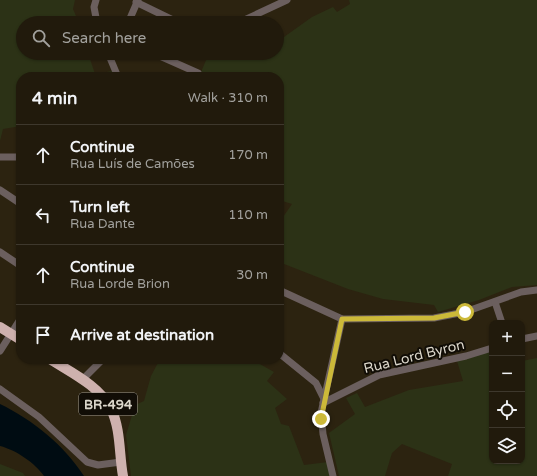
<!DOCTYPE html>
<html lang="en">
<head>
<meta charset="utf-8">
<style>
	:root { --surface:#211a0c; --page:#292315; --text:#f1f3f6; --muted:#a2a19d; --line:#3e382d }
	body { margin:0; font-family:"Varela Round",sans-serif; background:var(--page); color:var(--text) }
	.controls { position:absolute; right:12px; bottom:12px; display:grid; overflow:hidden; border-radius:8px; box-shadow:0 1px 3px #0004 }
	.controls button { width:36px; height:36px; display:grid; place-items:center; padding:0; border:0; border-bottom:1px solid var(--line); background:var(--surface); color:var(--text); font:20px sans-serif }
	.stop { position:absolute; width:12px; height:12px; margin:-9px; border:3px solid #ccb939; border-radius:50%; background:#fff }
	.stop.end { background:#ccb939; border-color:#fff; box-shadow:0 1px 4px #0008 }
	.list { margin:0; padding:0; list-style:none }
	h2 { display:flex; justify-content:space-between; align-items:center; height:52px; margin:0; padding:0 16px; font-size:17px }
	h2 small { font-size:13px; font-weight:400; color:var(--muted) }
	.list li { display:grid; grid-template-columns:26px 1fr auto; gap:12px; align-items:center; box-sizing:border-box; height:60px; padding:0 16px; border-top:1px solid var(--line) }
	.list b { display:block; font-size:15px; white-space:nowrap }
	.list p { margin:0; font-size:13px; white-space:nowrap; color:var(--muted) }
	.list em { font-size:13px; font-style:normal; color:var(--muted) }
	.icon { flex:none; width:22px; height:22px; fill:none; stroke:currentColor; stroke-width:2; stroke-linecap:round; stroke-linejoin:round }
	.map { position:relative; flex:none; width:537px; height:476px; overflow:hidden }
	.search { position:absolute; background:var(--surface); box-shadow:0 1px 3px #0004; left:16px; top:16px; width:268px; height:44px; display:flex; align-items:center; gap:10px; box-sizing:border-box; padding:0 14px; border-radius:22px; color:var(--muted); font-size:15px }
	.panel { position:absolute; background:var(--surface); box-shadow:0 1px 3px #0004; left:16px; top:72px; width:268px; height:292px; border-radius:16px }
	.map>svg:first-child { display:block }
	.green { fill:#2c3216 }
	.water { fill:#000c12 }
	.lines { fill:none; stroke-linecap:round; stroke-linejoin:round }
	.minor { stroke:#6b5f5e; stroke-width:7 }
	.highway { stroke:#ceb1ae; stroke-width:10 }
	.route { stroke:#ccb939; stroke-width:5 }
	.labels { text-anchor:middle; stroke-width:4; stroke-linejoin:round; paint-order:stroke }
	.shield { fill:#110d06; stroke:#9f9a90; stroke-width:1 }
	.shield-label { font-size:13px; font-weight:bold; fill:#dcd7cb }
	.street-label { font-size:14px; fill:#dcd7cb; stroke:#110d06 }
</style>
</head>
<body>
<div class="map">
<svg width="537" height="476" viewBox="0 0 537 476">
	<rect width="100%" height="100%" fill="#2c2310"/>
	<g class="green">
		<path d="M0,0H75L73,9L79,23H23V53H88L95,74L112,71L115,77H21V126L3,129L0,141Z"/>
		<path d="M349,0H537V285L512,287L479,300L438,312L434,305L383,299L348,289L279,262V223L292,204L279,200V77H199L209,53L268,55V53H277V42L312,17L333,7L337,12L350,4Z"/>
		<path d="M492,351V461H522V361L537,358V476H448L452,464L402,444L392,453L385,476H339L329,433L355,414L346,398L357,393L365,407L409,390L463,381L457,361Z"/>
		<path d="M160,359H251L274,372L267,381L287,399L275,408L281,424L289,426L304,465L328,462L330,476H131L126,435L135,405L144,401L151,376Z"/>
		<path d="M0,464L23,473L25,476H0Z"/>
	</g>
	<path class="water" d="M0,404C33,420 64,445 84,476H44C35,463 16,450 0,446Z"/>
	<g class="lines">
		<g class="minor">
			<path d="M96,0L94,7L97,23"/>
			<path d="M136,2L179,23"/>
			<path d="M128,23L138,0"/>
			<path d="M238,23L287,0"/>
			<path d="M108,53L118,77"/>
			<path d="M153,53L198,73"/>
			<path d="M0,157H21"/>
			<path d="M0,190L21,204"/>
			<path d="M0,252L21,266"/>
			<path d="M279,290L342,319L434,318L465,312L521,292L537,290"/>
			<path d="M495,302L502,323"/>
			<path d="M522,339L537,336"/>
			<path d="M0,351L21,318"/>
			<path d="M279,353L316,383L324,399"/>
			<path d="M82,380L103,359"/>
			<path d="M0,389L39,417L87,462L98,465L121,462"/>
			<path d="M323,403L379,375L466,356L492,348"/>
			<path d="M333,476L323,434L321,413L342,319"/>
		</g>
		<g class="highway">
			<path d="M0,327L21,340"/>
			<path d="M50,359C70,372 100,386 111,409C121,429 119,455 123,476"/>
		</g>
	</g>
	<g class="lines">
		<path class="route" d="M321,419L342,319L434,318L465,312"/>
	</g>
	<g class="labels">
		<rect class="shield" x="79" y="393" width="58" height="22" rx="3"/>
		<g class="shield-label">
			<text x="108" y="409">BR-494</text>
		</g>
		<g class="street-label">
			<text transform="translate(414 356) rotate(-14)" y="5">Rua Lord Byron</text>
		</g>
	</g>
</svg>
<div class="controls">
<button>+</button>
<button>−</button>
<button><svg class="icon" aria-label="locate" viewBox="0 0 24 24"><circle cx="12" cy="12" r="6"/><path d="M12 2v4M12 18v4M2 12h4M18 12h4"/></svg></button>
<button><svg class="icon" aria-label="layers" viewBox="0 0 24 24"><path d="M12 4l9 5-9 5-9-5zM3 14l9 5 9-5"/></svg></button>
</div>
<div class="stop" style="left:465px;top:312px"></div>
<div class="stop end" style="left:321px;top:419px"></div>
<div class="search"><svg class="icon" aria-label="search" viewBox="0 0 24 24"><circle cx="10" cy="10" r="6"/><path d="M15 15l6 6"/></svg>Search here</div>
<section class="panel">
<h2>4 min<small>Walk · 310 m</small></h2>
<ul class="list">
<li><svg class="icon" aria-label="ahead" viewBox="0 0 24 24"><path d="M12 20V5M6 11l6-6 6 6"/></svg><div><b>Continue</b><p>Rua Luís de Camões</p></div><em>170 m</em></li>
<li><svg class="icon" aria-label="left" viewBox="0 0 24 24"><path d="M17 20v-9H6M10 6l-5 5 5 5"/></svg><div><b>Turn left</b><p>Rua Dante</p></div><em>110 m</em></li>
<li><svg class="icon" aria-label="ahead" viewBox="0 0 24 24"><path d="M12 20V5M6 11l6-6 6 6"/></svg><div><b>Continue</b><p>Rua Lorde Brion</p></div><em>30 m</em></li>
<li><svg class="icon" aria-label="arrive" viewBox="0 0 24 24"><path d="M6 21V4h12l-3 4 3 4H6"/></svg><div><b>Arrive at destination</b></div></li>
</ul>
</section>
</div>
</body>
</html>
